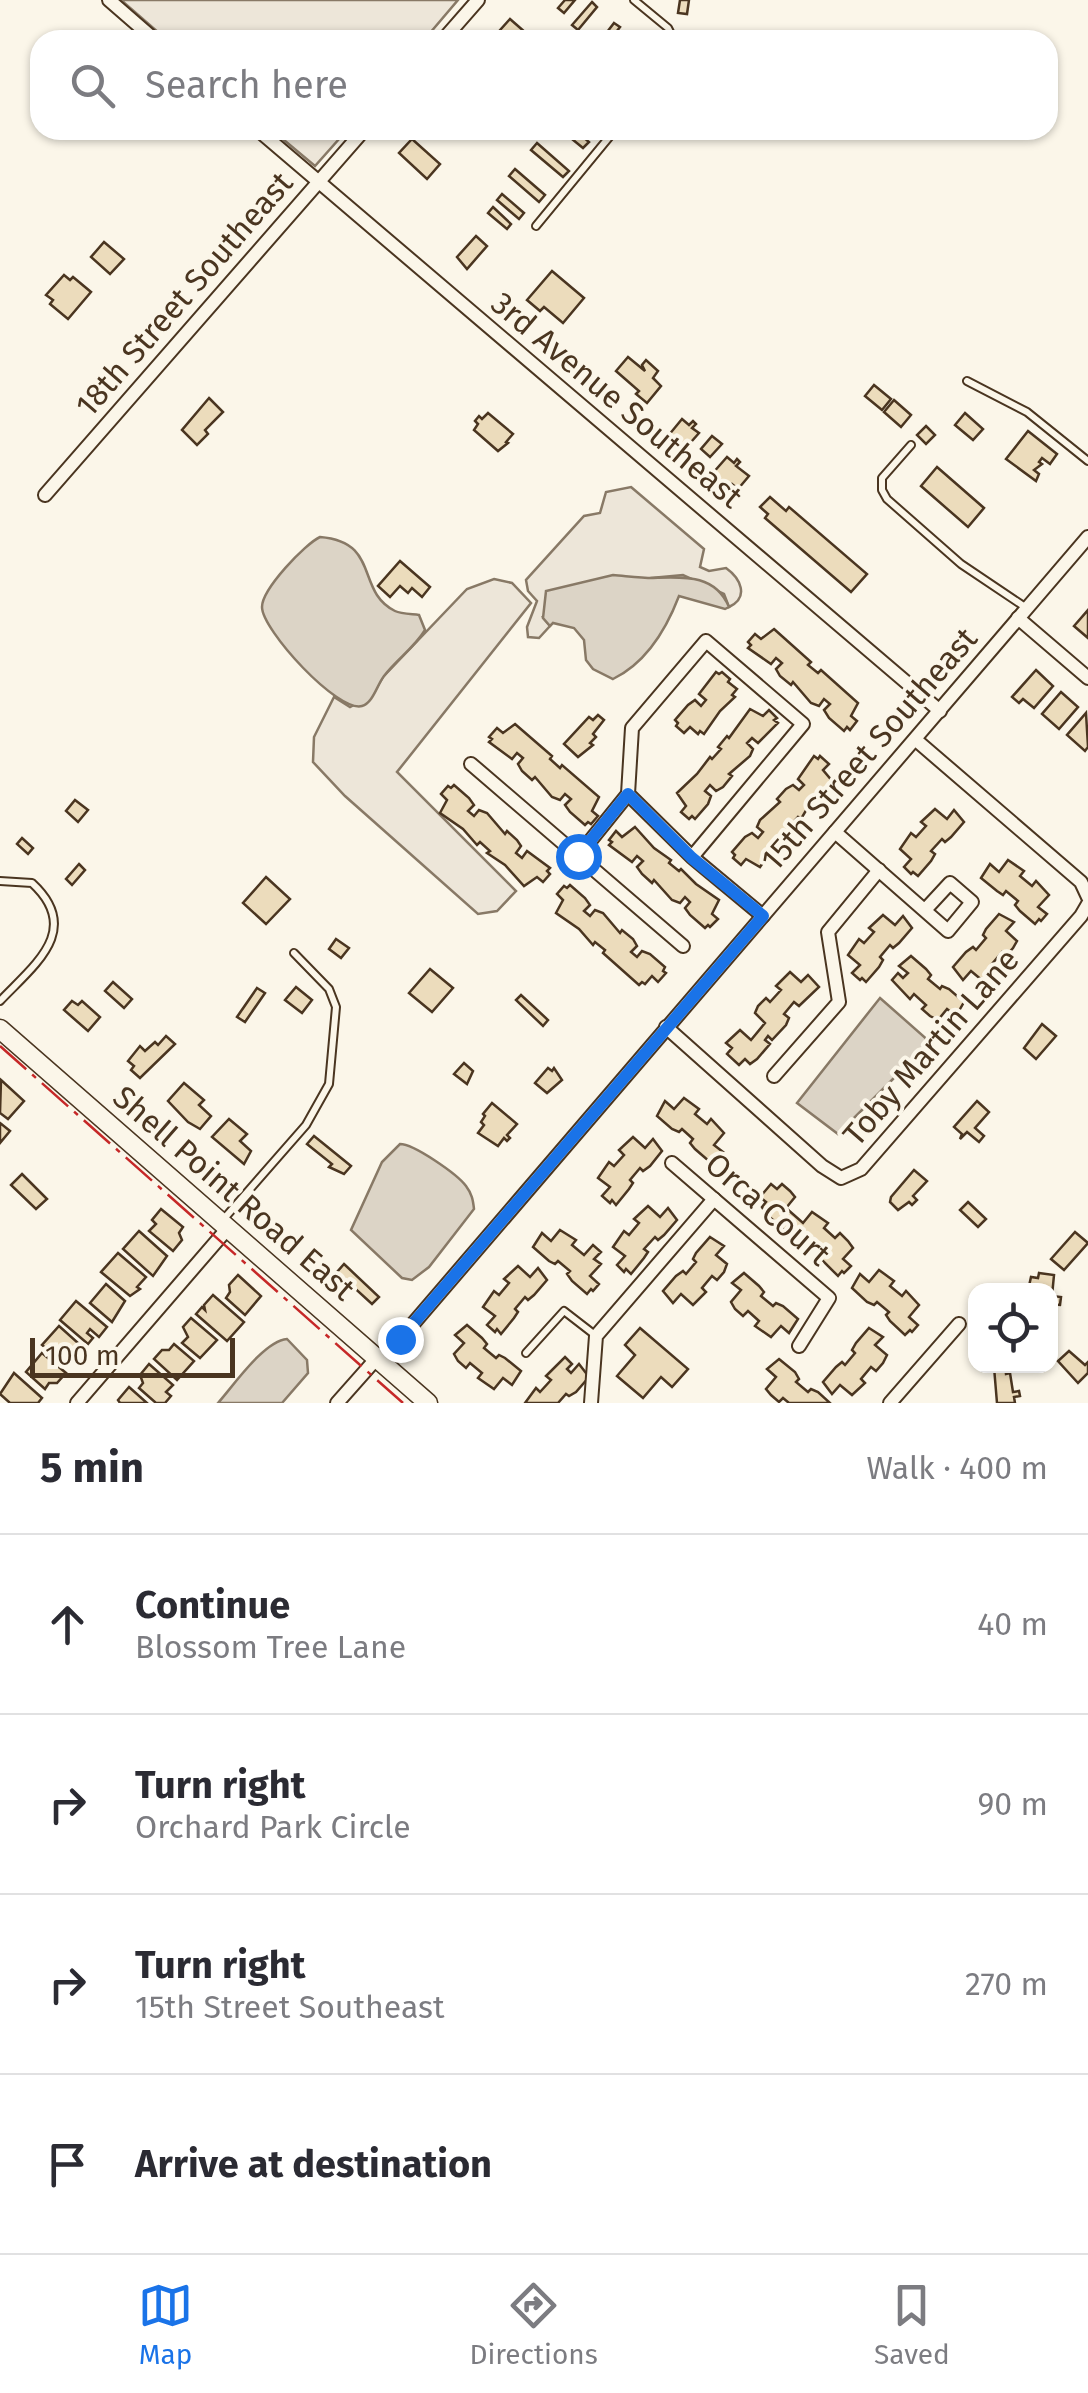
<!DOCTYPE html>
<html lang="en">
<head>
<meta charset="utf-8">
<style>
	:root { --surface:#fff; --page:#f2f2f3; --text:#2b2b33; --muted:#7c7c81; --line:#e1e1e2; --accent:#1a73e8 }
	body { margin:0; font-family:"Fira Sans",sans-serif; background:var(--page); color:var(--text) }
	.controls { position:absolute; right:30px; bottom:30px; display:grid; overflow:hidden; border-radius:20px; box-shadow:0 2px 8px #0004 }
	.controls button { width:90px; height:90px; display:grid; place-items:center; padding:0; border:0; border-bottom:2px solid var(--line); background:var(--surface); color:var(--text); font:50px sans-serif }
	.scale { position:absolute; left:30px; bottom:25px; width:205px; box-sizing:border-box; padding-left:10px; border:5px solid #4a3520; border-top:0; font-size:28px; line-height:35px; white-space:nowrap; color:#4a3520; -webkit-text-stroke:8px #fbf6e9; paint-order:stroke }
	.stop { position:absolute; width:30px; height:30px; margin:-22px; border:8px solid #1a73e8; border-radius:50%; background:#fff }
	.stop.end { background:#1a73e8; border-color:#fff; box-shadow:0 2px 10px #0008 }
	.list { margin:0; padding:0; list-style:none }
	h2 { display:flex; justify-content:space-between; align-items:center; height:130px; margin:0; padding:0 40px; font-size:42px }
	h2 small { font-size:32px; font-weight:400; color:var(--muted) }
	.list li { display:grid; grid-template-columns:65px 1fr auto; gap:30px; align-items:center; box-sizing:border-box; height:180px; padding:0 40px; border-top:2px solid var(--line) }
	.list b { display:block; font-size:38px; white-space:nowrap }
	.list p { margin:0; font-size:32px; white-space:nowrap; color:var(--muted) }
	.list em { font-size:32px; font-style:normal; color:var(--muted) }
	.icon { flex:none; width:55px; height:55px; fill:none; stroke:currentColor; stroke-width:2; stroke-linecap:round; stroke-linejoin:round }
	.map { position:relative; flex:none; width:1088px; height:1403px; overflow:hidden }
	.search { position:absolute; background:var(--surface); box-shadow:0 2px 8px #0004; left:30px; right:30px; top:30px; height:110px; display:flex; align-items:center; gap:25px; box-sizing:border-box; padding:0 35px; border-radius:30px; color:var(--muted); font-size:38px }
	.sheet { height:850px; background:var(--surface) }
	nav { display:flex; justify-content:space-around; align-items:center; box-sizing:border-box; height:140px; border-top:2px solid var(--line); background:var(--surface); font-size:28px; color:var(--muted) }
	nav a { display:grid; justify-items:center; gap:5px }
	nav .on { color:var(--accent) }
	.map>svg:first-child { display:block }
	.green { fill:#ede6d9; stroke:#887966; stroke-width:2.5 }
	.water { fill:#dcd4c6; stroke:#887966; stroke-width:2.5 }
	.building { fill:#ecdcbc; stroke:#4a3520; stroke-width:2.5 }
	.lines { fill:none; stroke-linecap:round; stroke-linejoin:round }
	.lane-casing { stroke:#4a3520; stroke-width:10 }
	.street-casing { stroke:#4a3520; stroke-width:16 }
	.secondary-casing { stroke:#4a3520; stroke-width:21 }
	.lane { stroke:#fbf6e9; stroke-width:6 }
	.street { stroke:#fbf6e9; stroke-width:12 }
	.secondary { stroke:#fbf6e9; stroke-width:18 }
	.power { stroke:#c62828; stroke-width:2.5; stroke-dasharray:35 8 5 8; stroke-linecap:butt }
	.route { stroke:#1a73e8; stroke-width:12 }
	.labels { text-anchor:middle; stroke-width:8; stroke-linejoin:round; paint-order:stroke }
	.street-label { font-size:32px; fill:#4a3520; stroke:#fbf6e9 }
</style>
</head>
<body>
<div class="map">
<svg width="1088" height="1403" viewBox="0 0 1088 1403">
	<rect width="100%" height="100%" fill="#fbf6e9"/>
	<g class="green">
		<path d="M121,0H458L424,40H167Z"/>
		<path d="M272,130H347L315,166Z"/>
		<path d="M631,487L704,549L700,567L709,571L726,568C740,578 750,597 729,607L724,594L683,575L651,578L543,617L550,626L539,638L528,637L527,627L537,601L528,591L526,580L584,516L600,513L606,492Z"/>
		<path d="M494,579L512,583L531,603L397,772L516,891L497,911L478,914L345,796L313,762L314,737L334,697L350,707L372,695L383,677L467,589Z"/>
	</g>
	<g class="water">
		<path d="M320,537C381,542 355,591 395,611C401,614 411,614 419,615L425,630C414,648 397,659 384,676C377,685 373,703 362,706C338,713 262,630 262,607C262,589 305,544 320,537Z"/>
		<path d="M613,575C626,576 640,578 653,578C684,577 715,574 729,607L725,609L679,596C666,630 646,663 613,679L593,669L586,660L584,640L574,628L553,623L550,626L543,618L546,591Z"/>
		<path d="M880,998L930,1042L838,1134L797,1103Z"/>
		<path d="M400,1144C414,1144 457,1174 466,1186C472,1194 473,1200 474,1209L429,1267L412,1280L402,1278L351,1230L382,1162Z"/>
		<path d="M287,1339L307,1360L308,1373L282,1403H218C234,1385 264,1341 287,1339Z"/>
	</g>
	<g class="building">
		<path d="M565,0H575L564,13L558,8Z"/>
		<path d="M680,0H689L687,14L678,13Z"/>
		<path d="M592,2L597,7L578,30L572,25Z"/>
		<path d="M510,19L534,40H495L493,38Z"/>
		<path d="M614,23L620,27L610,40H601Z"/>
		<path d="M561,130H575L589,142L583,148Z"/>
		<path d="M412,139L440,164L427,179L399,153Z"/>
		<path d="M537,143L569,171L563,177L531,150Z"/>
		<path d="M515,169L545,195L539,202L509,176Z"/>
		<path d="M502,194L524,213L519,219L497,200Z"/>
		<path d="M493,207L511,224L507,229L488,213Z"/>
		<path d="M476,236L487,246L467,269L457,257Z"/>
		<path d="M104,242L124,259L110,274L91,257Z"/>
		<path d="M552,271L584,298L563,323L544,307L540,311L527,300Z"/>
		<path d="M64,275L70,280L73,277L91,292L68,319L50,304L53,300L46,295Z"/>
		<path d="M628,357L645,371L642,365L646,360L658,371L653,378L661,386L647,403L636,394L639,391L616,371Z"/>
		<path d="M874,385L891,399L882,410L865,396Z"/>
		<path d="M209,398L223,412L205,430L208,434L197,445L182,430Z"/>
		<path d="M894,400L911,415L901,427L884,412Z"/>
		<path d="M488,413L513,434L506,442L508,443L498,451L474,430L478,424L475,421L479,416L482,419Z"/>
		<path d="M965,413L983,429L973,440L955,425Z"/>
		<path d="M682,419L689,425L693,421L696,424L692,428L699,433L684,450L668,436Z"/>
		<path d="M926,426L935,435L926,444L917,435Z"/>
		<path d="M1028,431L1057,454L1050,464L1042,458L1039,462L1042,464L1034,470L1039,474L1036,481L1006,459Z"/>
		<path d="M712,436L722,444L710,457L701,449Z"/>
		<path d="M727,457L734,463L737,459L740,462L736,466L749,476L738,489L732,484L729,488L712,474Z"/>
		<path d="M937,467L984,508L968,527L921,486Z"/>
		<path d="M770,497L786,511L789,507L867,574L851,592L765,518L768,514L760,507Z"/>
		<path d="M400,561L430,587L422,597L412,588L408,593L400,586L390,597L378,586Z"/>
		<path d="M1088,610V638L1074,626Z"/>
		<path d="M774,629L811,662L808,665L818,673L821,670L858,703L851,716L857,721L850,730L847,727L844,731L829,718L824,710L830,704L824,699L819,706L811,703L793,682L791,685L780,676L776,669L782,663L776,658L771,664L748,648L751,645L748,642L755,634L761,639Z"/>
		<path d="M1036,670L1053,686L1034,708L1023,699L1019,703L1012,697Z"/>
		<path d="M716,672L719,674L722,672L730,679L728,682L737,689L732,695L735,697L720,711L704,734L700,731L698,734L690,727L684,733L676,726L678,723L675,720L688,705L695,700L701,706L706,700L699,694Z"/>
		<path d="M1061,692L1078,707L1059,729L1042,714Z"/>
		<path d="M750,709L763,716L769,710L777,718L774,720L778,723L758,743L752,738L747,743L753,749L750,756L729,774L732,776L723,787L716,791L710,785L705,791L711,796L708,804L695,819L692,816L689,819L681,812L686,806L677,793L697,774L710,757L712,759L721,749L718,747L727,736L729,738Z"/>
		<path d="M1086,713L1088,747L1085,751L1067,735Z"/>
		<path d="M598,715L604,720L593,734L596,737L590,743L593,745L578,757L564,744L589,717L593,720Z"/>
		<path d="M515,724L552,756L550,759L560,768L562,765L599,797L592,811L598,816L591,824L588,822L585,825L570,812L565,805L571,799L565,794L560,800L552,797L535,777L532,780L522,771L518,764L523,758L517,753L512,759L489,742L492,739L489,737L497,728L503,733Z"/>
		<path d="M814,756L818,759L820,756L829,764L823,770L833,782L808,807L801,819L798,817L789,827L792,829L776,844L760,867L746,859L741,865L733,858L735,855L732,852L745,837L752,833L758,838L763,832L757,827L760,820L780,802L777,799L786,789L793,785L799,790L804,785L798,779Z"/>
		<path d="M454,785L469,798L474,805L468,811L474,816L479,810L487,813L505,834L507,831L517,840L521,846L516,853L522,858L527,851L550,868L547,871L550,874L543,882L537,877L524,886L505,865L487,853L490,851L480,842L477,845L463,829L440,813L447,800L441,794L448,786L451,788Z"/>
		<path d="M75,800L88,810L78,822L66,811Z"/>
		<path d="M935,809L947,819L954,810L964,822L951,837L945,842L942,839L931,851L935,854L931,861L918,876L913,872L911,874L904,867L911,859L900,849L911,833L916,837L926,826L921,822Z"/>
		<path d="M635,827L654,848L671,860L669,863L679,871L681,869L696,884L719,900L712,914L718,919L710,927L708,925L705,928L690,915L685,908L690,902L685,897L680,903L672,900L654,880L652,883L642,874L637,867L643,861L637,856L632,862L609,845L612,842L609,840L616,831L622,837Z"/>
		<path d="M22,838L33,848L28,854L17,844Z"/>
		<path d="M1008,860L1024,871L1020,876L1032,886L1036,881L1049,895L1038,907L1047,914L1041,921L1039,919L1035,924L1020,911L1015,905L1018,901L1006,891L1003,895L997,891L981,878L990,864L999,872Z"/>
		<path d="M79,864L85,870L72,885L66,879Z"/>
		<path d="M266,877L290,899L266,924L243,903Z"/>
		<path d="M570,885L585,898L590,905L584,911L590,916L595,910L603,913L620,933L622,930L633,939L637,946L631,952L637,957L642,951L650,954L665,967L663,971L666,973L658,982L652,976L645,984L642,982L639,985L603,953L605,950L595,942L593,945L579,929L556,913L563,900L557,894L564,886L567,888Z"/>
		<path d="M999,914L1014,922L1006,931L1017,941L1013,948L1006,956L1002,952L992,964L996,968L983,981L971,971L963,980L953,967L966,952L973,947L976,950L986,938L983,935L986,929Z"/>
		<path d="M883,915L895,925L903,916L912,928L899,943L893,948L890,945L880,957L883,960L879,967L866,982L862,978L860,980L852,973L860,965L848,955L859,939L864,943L874,932L869,928Z"/>
		<path d="M336,939L349,948L341,958L329,949Z"/>
		<path d="M911,956L926,969L931,975L928,979L940,989L942,986L949,989L964,1002L956,1016L947,1009L938,1020L930,1016L922,1009L926,1005L914,994L910,999L892,980L898,973L903,978L908,973L899,966Z"/>
		<path d="M430,969L453,988L432,1012L409,993Z"/>
		<path d="M790,972L801,982L808,975L819,987L799,1006L794,1002L784,1014L789,1018L786,1025L772,1040L768,1036L765,1040L770,1044L757,1059L750,1064L745,1059L739,1065L727,1054L732,1048L726,1043L740,1030L751,1040L765,1023L755,1013L758,1006L766,998L770,1002L781,990L776,986Z"/>
		<path d="M113,982L132,999L124,1008L105,991Z"/>
		<path d="M296,987L312,1000L302,1013L285,1000Z"/>
		<path d="M257,988L265,993L245,1022L237,1017Z"/>
		<path d="M521,995L548,1020L543,1026L516,1000Z"/>
		<path d="M72,1001L78,1005L82,1001L100,1017L88,1031L64,1010Z"/>
		<path d="M1042,1024L1056,1036L1036,1059L1024,1048Z"/>
		<path d="M166,1036L175,1044L140,1078L131,1070L134,1066L128,1061L140,1046L145,1051L155,1042L158,1045Z"/>
		<path d="M464,1063L473,1071L467,1084L454,1074Z"/>
		<path d="M548,1068L552,1071L554,1068L562,1080L547,1093L535,1083Z"/>
		<path d="M1,1080L24,1101L8,1119L0,1113Z"/>
		<path d="M184,1083L204,1100L199,1105L211,1116L200,1129L188,1122L168,1101Z"/>
		<path d="M684,1098L699,1109L695,1114L707,1124L711,1119L724,1133L714,1145L723,1152L717,1159L714,1157L710,1162L695,1149L690,1143L693,1139L682,1129L679,1132L672,1129L657,1116L665,1101L674,1109Z"/>
		<path d="M977,1101L989,1112L975,1128L984,1136L979,1142L967,1132L960,1139L962,1134L954,1127Z"/>
		<path d="M492,1103L517,1124L507,1135L510,1138L507,1141L504,1138L498,1146L478,1133L484,1125L481,1122L485,1116L483,1114Z"/>
		<path d="M229,1119L247,1134L240,1141L251,1151L244,1164L212,1137Z"/>
		<path d="M0,1123L10,1131L0,1143Z"/>
		<path d="M314,1136L351,1166L344,1174L329,1167L332,1164L307,1144Z"/>
		<path d="M633,1137L645,1148L653,1139L662,1151L650,1166L643,1171L640,1168L630,1180L633,1183L629,1189L616,1205L612,1200L610,1203L602,1196L610,1187L598,1178L609,1162L614,1166L624,1155L619,1150Z"/>
		<path d="M914,1170L927,1181L913,1196L917,1200L912,1205L909,1202L898,1210L890,1202L891,1197Z"/>
		<path d="M22,1174L47,1199L36,1209L11,1185Z"/>
		<path d="M771,1184L777,1189L782,1184L790,1191L795,1197L786,1208L803,1223L812,1212L828,1223L824,1228L835,1238L840,1233L848,1241L853,1248L843,1259L851,1266L844,1273L842,1271L838,1276L818,1256L823,1251L811,1241L806,1246L800,1243L766,1214L762,1207L766,1202L760,1197Z"/>
		<path d="M968,1202L986,1219L978,1227L960,1210Z"/>
		<path d="M648,1206L660,1217L668,1208L677,1220L664,1235L658,1240L655,1237L644,1249L648,1252L644,1258L631,1274L626,1269L624,1272L617,1265L625,1256L613,1247L624,1231L629,1235L639,1223L634,1219Z"/>
		<path d="M161,1209L183,1227L179,1233L182,1240L173,1251L149,1231L156,1224L152,1220Z"/>
		<path d="M560,1230L576,1240L572,1245L584,1255L593,1245L601,1252L594,1259L601,1264L590,1276L599,1284L593,1291L591,1289L587,1294L572,1281L567,1274L570,1271L558,1261L555,1264L549,1261L533,1247L542,1233L551,1241Z"/>
		<path d="M139,1231L167,1256L153,1276L123,1249Z"/>
		<path d="M1075,1232L1088,1243L1064,1270L1051,1259Z"/>
		<path d="M710,1237L724,1246L716,1255L727,1264L724,1272L717,1280L712,1276L702,1288L706,1292L693,1305L681,1294L673,1303L663,1291L676,1276L683,1271L686,1274L696,1262L693,1259L696,1253Z"/>
		<path d="M118,1253L146,1277L137,1287L140,1289L130,1296L101,1272Z"/>
		<path d="M344,1264L379,1297L372,1304L337,1272Z"/>
		<path d="M518,1266L530,1277L538,1268L547,1280L534,1295L528,1300L525,1297L515,1309L518,1312L514,1318L501,1334L497,1329L495,1332L487,1325L495,1316L483,1307L494,1291L499,1295L509,1283L504,1279Z"/>
		<path d="M879,1270L894,1281L890,1286L902,1296L906,1291L919,1305L909,1317L918,1325L912,1332L910,1330L905,1335L890,1321L886,1315L889,1312L877,1302L874,1305L867,1302L852,1288L860,1274L869,1282Z"/>
		<path d="M744,1273L759,1286L764,1292L761,1296L773,1306L776,1303L783,1306L798,1319L789,1333L781,1326L771,1337L755,1326L759,1321L748,1311L743,1316L735,1309L731,1302L741,1290L732,1283Z"/>
		<path d="M1039,1273L1054,1275L1052,1296L1061,1297L1060,1305L1050,1304V1290H1036L1037,1288L1029,1286L1031,1277L1038,1278Z"/>
		<path d="M238,1275L261,1296L245,1315L226,1298L230,1292L229,1285Z"/>
		<path d="M106,1284L125,1301L112,1322L90,1303Z"/>
		<path d="M213,1295L244,1322L227,1341L196,1314L202,1307L205,1310L204,1305Z"/>
		<path d="M76,1301L107,1327L99,1337L90,1329L87,1333L93,1338L88,1344L60,1320Z"/>
		<path d="M191,1318L217,1340L200,1358L182,1343L188,1337L183,1327Z"/>
		<path d="M467,1325L482,1338L487,1344L484,1348L496,1358L499,1355L505,1358L521,1371L512,1385L503,1378L494,1389L478,1378L482,1373L470,1363L466,1368L458,1361L454,1354L464,1343L455,1335Z"/>
		<path d="M59,1326L87,1351L79,1360L69,1357L64,1364L42,1345Z"/>
		<path d="M640,1328L688,1369L672,1387L661,1377L643,1398L617,1376L635,1355L625,1345Z"/>
		<path d="M869,1328L883,1337L875,1345L887,1355L883,1363L876,1371L871,1367L861,1379L865,1383L852,1395L840,1385L832,1394L823,1382L836,1367L842,1362L845,1365L855,1353L852,1350L856,1343Z"/>
		<path d="M174,1344L194,1361L177,1380L154,1359L162,1350H169Z"/>
		<path d="M1069,1351L1085,1365L1088,1362V1373L1078,1383L1058,1361Z"/>
		<path d="M42,1353L66,1373L57,1383H49L45,1389L26,1372Z"/>
		<path d="M565,1357L572,1364L567,1369L571,1373L579,1364L589,1377L576,1392L569,1396L566,1394L558,1403H525L536,1388L540,1392L551,1380L546,1376Z"/>
		<path d="M779,1359L795,1372L799,1379L796,1382L808,1392L811,1389L818,1392L830,1403H789L783,1398L779,1402L771,1395L766,1389L776,1377L767,1369Z"/>
		<path d="M149,1364L173,1385L166,1392L171,1396L165,1403H156L139,1388L143,1383L140,1375Z"/>
		<path d="M1005,1366L1006,1374L1010,1373L1013,1392L1019,1391L1020,1396L1014,1397L1015,1403H997L994,1367Z"/>
		<path d="M14,1373L42,1398L38,1403H10L0,1394Z"/>
		<path d="M129,1387L147,1403H120L118,1400Z"/>
	</g>
	<g class="lines">
		<g class="lane-casing">
			<g id="lane">
				<path d="M634,0L668,28L674,40"/>
				<path d="M536,226L615,130"/>
				<path d="M967,381L1027,412L1088,461"/>
				<path d="M911,445L882,478V490L887,499L961,564L1025,607"/>
				<path d="M0,881L32,883C83,930 34,965 0,1001"/>
				<path d="M222,1221L306,1125L329,1084L336,1007L329,989L294,953"/>
				<path d="M526,1353L564,1311L595,1335"/>
			</g>
		</g>
		<g class="street-casing">
			<g id="street">
				<path d="M109,0L155,40"/>
				<path d="M443,40L478,0"/>
				<path d="M258,130L940,711"/>
				<path d="M45,495L364,130"/>
				<path d="M1018,618L1088,678"/>
				<path d="M916,740L1081,882L1088,897"/>
				<path d="M471,764L683,946"/>
				<path d="M835,832L948,931L972,902L950,883L925,910"/>
				<path d="M578,856L628,794"/>
				<path d="M692,857L803,724L706,641L632,728L628,794L692,857L763,916"/>
				<path d="M666,1027L822,1166L841,1178L861,1169L1081,916L1088,904"/>
				<path d="M774,1076L839,1002L828,932L879,870"/>
				<path d="M672,1163L829,1298L799,1346"/>
				<path d="M77,1403L228,1228"/>
				<path d="M337,1403L376,1359L400,1339L1088,537"/>
				<path d="M591,1403L596,1336L714,1199"/>
				<path d="M890,1403L959,1324"/>
			</g>
		</g>
		<g class="secondary-casing">
			<path id="secondary" d="M0,1029L428,1403"/>
		</g>
		<use href="#lane" class="lane"/>
		<use href="#street" class="street"/>
		<use href="#secondary" class="secondary"/>
		<path class="power" d="M0,1046L403,1403"/>
	</g>
	<g class="lines">
		<path class="route" d="M400,1339L763,916L692,858L628,794L578,856"/>
	</g>
	<g class="labels">
		<g class="street-label">
			<text transform="translate(184 294) rotate(-49)" y="11">18th Street Southeast</text>
			<text transform="translate(617 400) rotate(40)" y="11">3rd Avenue Southeast</text>
			<text transform="translate(869 749) rotate(-49)" y="11">15th Street Southeast</text>
			<text transform="translate(931 1047) rotate(-49)" y="11">Toby Martin Lane</text>
			<text transform="translate(234 1193) rotate(41)" y="11">Shell Point Road East</text>
			<text transform="translate(768 1209) rotate(41)" y="11">Orca Court</text>
		</g>
	</g>
</svg>
<div class="controls">
<button><svg class="icon" aria-label="locate" viewBox="0 0 24 24"><circle cx="12" cy="12" r="6"/><path d="M12 2v4M12 18v4M2 12h4M18 12h4"/></svg></button>
</div>
<div class="scale">100 m</div>
<div class="stop" style="left:578px;top:856px"></div>
<div class="stop end" style="left:400px;top:1339px"></div>
<div class="search"><svg class="icon" aria-label="search" viewBox="0 0 24 24"><circle cx="10" cy="10" r="6"/><path d="M15 15l6 6"/></svg>Search here</div>
</div>
<section class="sheet">
<h2>5 min<small>Walk · 400 m</small></h2>
<ul class="list">
<li><svg class="icon" aria-label="ahead" viewBox="0 0 24 24"><path d="M12 20V5M6 11l6-6 6 6"/></svg><div><b>Continue</b><p>Blossom Tree Lane</p></div><em>40 m</em></li>
<li><svg class="icon" aria-label="right" viewBox="0 0 24 24"><path d="M7 20v-9h11M14 6l5 5-5 5"/></svg><div><b>Turn right</b><p>Orchard Park Circle</p></div><em>90 m</em></li>
<li><svg class="icon" aria-label="right" viewBox="0 0 24 24"><path d="M7 20v-9h11M14 6l5 5-5 5"/></svg><div><b>Turn right</b><p>15th Street Southeast</p></div><em>270 m</em></li>
<li><svg class="icon" aria-label="arrive" viewBox="0 0 24 24"><path d="M6 21V4h12l-3 4 3 4H6"/></svg><div><b>Arrive at destination</b></div></li>
</ul>
</section>
<nav>
<a class="on"><svg class="icon" aria-label="map" viewBox="0 0 24 24"><path d="M3 6l6-2 6 2 6-2v14l-6 2-6-2-6 2zM9 4v14M15 6v14"/></svg>Map</a>
<a><svg class="icon" aria-label="directions" viewBox="0 0 24 24"><path d="M12 3l9 9-9 9-9-9zM9 14v-3h6M13 9l2 2-2 2"/></svg>Directions</a>
<a><svg class="icon" aria-label="saved" viewBox="0 0 24 24"><path d="M7 4h10v16l-5-4-5 4z"/></svg>Saved</a>
</nav>
</body>
</html>
